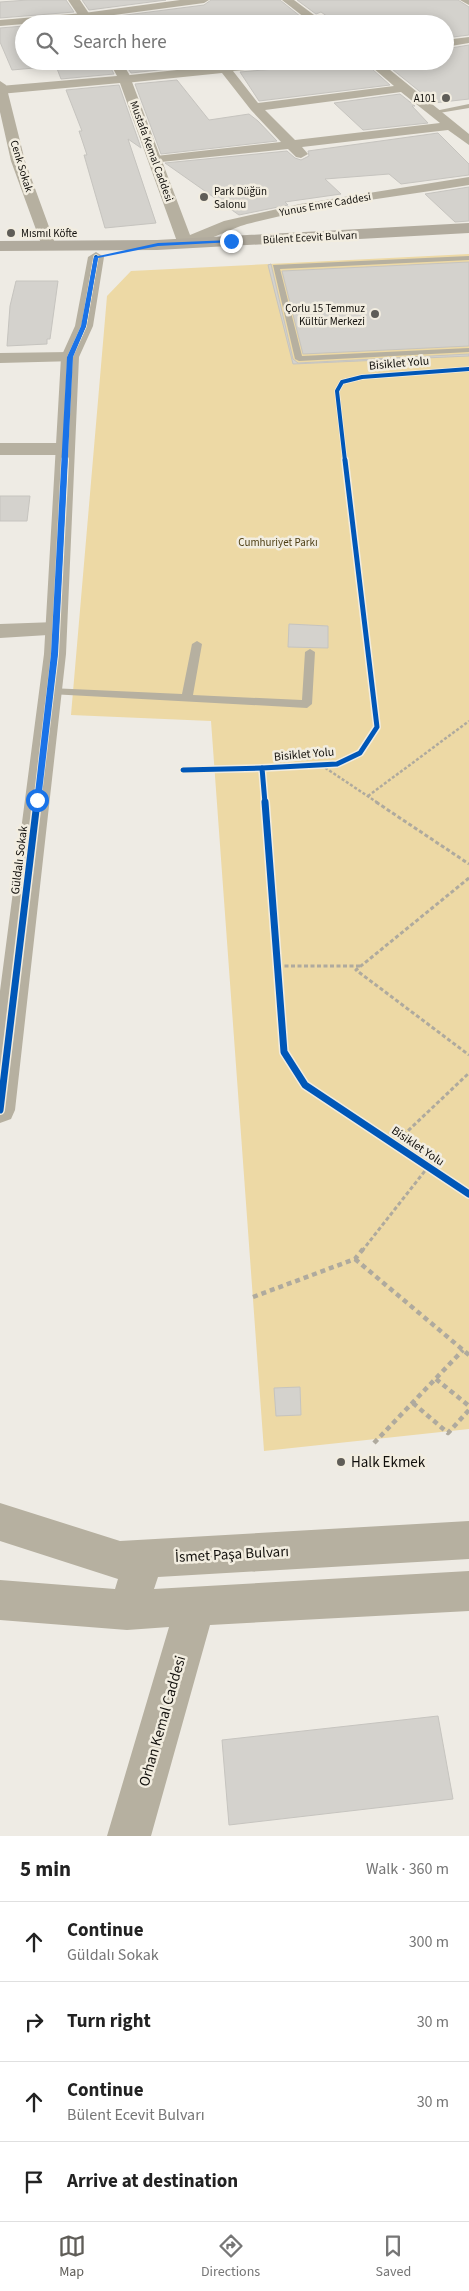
<!DOCTYPE html>
<html lang="en">
<head>
<meta charset="utf-8">
<style>
	:root { --surface:#fff; --page:#f6f6f6; --text:#222; --muted:#767676; --line:#e0e0e0; --accent:#5f5d58 }
	body { margin:0; font-family:"Source Sans 3",sans-serif; background:var(--page); color:var(--text) }
	.stop { position:absolute; width:15px; height:15px; margin:-11px; border:4px solid #1a73e8; border-radius:50%; background:#fff }
	.stop.end { background:#1a73e8; border-color:#fff; box-shadow:0 1px 5px #0008 }
	.list { margin:0; padding:0; list-style:none }
	h2 { display:flex; justify-content:space-between; align-items:center; height:65px; margin:0; padding:0 20px; font-size:21px }
	h2 small { font-size:16px; font-weight:400; color:var(--muted) }
	.list li { display:grid; grid-template-columns:32px 1fr auto; gap:15px; align-items:center; box-sizing:border-box; height:80px; padding:0 20px; border-top:1px solid var(--line) }
	.list b { display:block; font-size:19px; white-space:nowrap }
	.list p { margin:0; font-size:16px; white-space:nowrap; color:var(--muted) }
	.list em { font-size:16px; font-style:normal; color:var(--muted) }
	.icon { flex:none; width:28px; height:28px; fill:none; stroke:currentColor; stroke-width:2; stroke-linecap:round; stroke-linejoin:round }
	.map { position:relative; flex:none; width:469px; height:1836px; overflow:hidden }
	.search { position:absolute; background:var(--surface); box-shadow:0 2px 12px #0003; left:15px; right:15px; top:15px; height:55px; display:flex; align-items:center; gap:12px; box-sizing:border-box; padding:0 18px; border-radius:28px; color:var(--muted); font-size:19px }
	.sheet { height:385px; background:var(--surface) }
	nav { display:flex; justify-content:space-around; align-items:center; box-sizing:border-box; height:70px; border-top:1px solid var(--line); background:var(--surface); font-size:14px; color:var(--muted) }
	nav a { display:grid; justify-items:center; gap:2px }
	nav .on { color:var(--accent) }
	.map>svg:first-child { display:block }
	.green { fill:#edd9a5 }
	.building { fill:#d4d2cd; stroke:#c6c4bf }
	.lines { fill:none; stroke-linecap:round; stroke-linejoin:round }
	.path-far2 { stroke:#afaa9e; stroke-width:2.5; stroke-dasharray:3 2; stroke-linecap:butt }
	.path-far1 { stroke:#afaa9e; stroke-width:3; stroke-dasharray:4 2.5; stroke-linecap:butt }
	.path { stroke:#afaa9e; stroke-width:4.5; stroke-dasharray:5 4; stroke-linecap:butt }
	.service { fill:#b6b0a0; fill-rule:evenodd }
	.minor { fill:#b6b0a0; fill-rule:evenodd }
	.tertiary { fill:#b6b0a0; fill-rule:evenodd }
	.primary { fill:#b1ab9e; fill-rule:evenodd }
	.cycleway-far2-casing { stroke:#f2ede0; stroke-width:5.5 }
	.cycleway-far1-casing { stroke:#f2ede0; stroke-width:8 }
	.cycleway-casing { stroke:#f2ede0; stroke-width:10 }
	.cycleway-far2 { stroke:#0057b8; stroke-width:4 }
	.cycleway-far1 { stroke:#0057b8; stroke-width:5 }
	.cycleway { stroke:#0057b8; stroke-width:7 }
	.route { fill:#1a73e8 }
	.poi-dot { fill:#5f5d58; stroke:#f2ede0; stroke-width:2 }
	.labels { text-anchor:middle; stroke-width:5; stroke-linejoin:round; paint-order:stroke }
	.far-poi-label { font-size:11px; fill:#12100c; stroke:#f2ede0; text-anchor:end }
	.far-street-label { font-size:11px; fill:#12100c; stroke:#f2ede0 }
	.far-park-label { font-size:11px; fill:#4e3f15; stroke:#f2ede0 }
	.street-label { font-size:12px; fill:#12100c; stroke:#f2ede0 }
	.near-poi-label { font-size:15px; fill:#12100c; stroke:#f2ede0; text-anchor:start }
	.near-street-label { font-size:15px; fill:#12100c; stroke:#f2ede0 }
</style>
</head>
<body>
<div class="map">
<svg width="469" height="1836" viewBox="0 0 469 1836">
	<rect width="100%" height="100%" fill="#eeebe4"/>
	<path class="green" d="M469,254V1429L264,1451L211,721L71,715L107,296L131,271Z"/>
	<g class="building">
		<path d="M28,0H66L74,12L0,18V2Z"/>
		<path d="M82,0H166L89,10Z"/>
		<path d="M211,0H280L306,21L301,24H98L95,19L204,5Z"/>
		<path d="M297,0H458L469,7V35L445,38V24H338L321,12L316,14Z"/>
		<path d="M24,26V61H107L114,74L61,79L56,66L12,70L0,42V28Z"/>
		<path d="M469,45V99L434,103L382,61H445V49Z"/>
		<path d="M123,61H241L131,73Z"/>
		<path d="M306,61H363L390,85L259,101L240,72L298,67Z"/>
		<path d="M177,80L209,120L249,114L258,121L277,141L161,154L135,84Z"/>
		<path d="M119,85L141,148L128,139L156,223L105,228L84,155H87L79,131H82L66,90Z"/>
		<path d="M400,94L415,106H412L428,123L363,130L334,103Z"/>
		<path d="M438,133L469,164V175L401,184L389,174L325,179L341,194L285,202L288,205L239,215L165,163L287,151L295,158L301,160L309,156L308,151Z"/>
		<path d="M469,187V221L455,222L425,194Z"/>
		<path d="M469,262V346L303,354L282,271Z"/>
		<path d="M271,264L293,359L298,363L469,354V356L293,364L268,265Z"/>
		<path d="M16,281H58L50,339H47V344L7,346L10,306Z"/>
		<path d="M0,496H30L27,521H0Z"/>
		<path d="M289,624L328,626V648L288,647Z"/>
		<path d="M300,1387L301,1415L276,1416L274,1388Z"/>
		<path d="M438,1716L453,1799L229,1825L222,1740Z"/>
	</g>
	<g class="lines">
		<g class="path-far2">
			<path d="M321,765L378,803"/>
			<path d="M368,796L469,721"/>
		</g>
		<g class="path-far1">
			<path d="M376,802L469,864"/>
			<path d="M469,878L356,970L469,1055"/>
			<path d="M278,966H362"/>
			<path d="M394,1144L469,1073"/>
			<path d="M362,1251L428,1167"/>
		</g>
		<g class="path">
			<path d="M355,1259L469,1355"/>
			<path d="M253,1297L355,1259L363,1249"/>
			<path d="M436,1379L469,1406"/>
			<path d="M413,1403L448,1433L469,1410"/>
			<path d="M374,1443L463,1350"/>
		</g>
		<g class="service">
			<path d="M469,104V108L433,114L430,112Z"/>
			<path d="M469,256V260L280,269L302,356L469,348V352L299,361L295,359L273,265Z"/>
			<path d="M197,641L202,644L193,695L302,700L305,652L310,649L315,652L312,704L307,708L50,694L45,691L50,688L182,694L192,644Z"/>
		</g>
		<g class="minor">
			<path d="M180,0H209L204,3L84,19L0,26V20L84,13Z"/>
			<path d="M282,0H294L326,24H313Z"/>
			<path d="M469,37V43L445,47V40Z"/>
			<path d="M261,61H304L298,65L233,71L258,103L394,86L365,61H379L469,134V145L448,130L302,147L308,154L301,158L296,157L288,149L151,163L149,160L151,157L156,156L281,142L251,110L222,73L125,83L121,82L119,79L121,76ZM401,92L440,123L295,140L265,110Z"/>
			<path d="M0,81L6,85L25,161L56,246L54,249L49,250L42,246L11,161L0,112Z"/>
			<path d="M70,352L76,353L78,357L76,361L0,363V353Z"/>
			<path d="M0,443H65L71,445L74,449L71,453L65,455H0Z"/>
			<path d="M56,622L64,624L67,629L64,634L0,638V624Z"/>
		</g>
		<g class="tertiary">
			<path d="M68,0H80L96,24H84Z"/>
			<path d="M460,0H469V5Z"/>
			<path d="M109,61H121L129,74L190,235L224,221L300,204L469,177V185C395,197 320,205 247,224C232,228 189,250 179,247L120,83L0,94V86L117,76Z"/>
			<path d="M96,252L104,257L93,326L79,357L66,654L15,1110L11,1119L0,1123V991L44,654L61,357L75,326L88,257Z"/>
			<path d="M0,1503L120,1541L469,1521V1559L158,1577L154,1589L469,1571V1611L210,1625L151,1836H107L169,1627L127,1630L0,1620V1580L115,1589L118,1579L0,1541Z"/>
		</g>
		<path class="primary" d="M469,223V233L157,250L0,251V241L157,240Z"/>
		<g class="cycleway-far2-casing">
			<g id="cycleway-far2">
				<path d="M65,461L70,357L84,326L96,257"/>
				<path d="M345,461L337,391L342,382L362,377L469,369"/>
			</g>
		</g>
		<g class="cycleway-far1-casing">
			<g id="cycleway-far1">
				<path d="M183,770L262,768"/>
				<path d="M37,803L55,654L65,460"/>
				<path d="M265,803L262,768L337,764L360,753L377,727L345,460"/>
			</g>
		</g>
		<g class="cycleway-casing">
			<g id="cycleway">
				<path d="M265,802L284,1052L305,1085L469,1194"/>
				<path d="M0,1110L37,802"/>
			</g>
		</g>
		<use href="#cycleway-far2" class="cycleway-far2"/>
		<use href="#cycleway-far1" class="cycleway-far1"/>
		<use href="#cycleway" class="cycleway"/>
	</g>
	<path class="route" d="M231,240L233,242L158,246L98,258L86,326L73,357L58,654L41,800L34,802L51,654L67,357L81,326L94,257L158,243Z"/>
	<g class="poi-dot">
		<circle cx="446" cy="98" r="5"/>
		<circle cx="204" cy="197" r="5"/>
		<circle cx="11" cy="233" r="5"/>
		<circle cx="375" cy="314" r="5"/>
		<circle cx="341" cy="1462" r="5"/>
	</g>
	<g class="labels">
		<g class="far-poi-label">
			<text x="436" y="102">A101</text>
			<text x="214" y="195" text-anchor="start">Park Düğün<tspan x="214" dy="13">Salonu</tspan></text>
			<text x="21" y="237" text-anchor="start">Mısmıl Köfte</text>
			<text x="365" y="312">Çorlu 15 Temmuz<tspan x="365" dy="13">Kültür Merkezi</tspan></text>
		</g>
		<g class="far-street-label">
			<text transform="translate(152 151) rotate(70)" y="4">Mustafa Kemal Caddesi</text>
			<text transform="translate(22 166) rotate(73)" y="4">Cenk Sokak</text>
			<text transform="translate(325 204) rotate(-10)" y="4">Yunus Emre Caddesi</text>
			<text transform="translate(310 237) rotate(-3)" y="4">Bülent Ecevit Bulvarı</text>
		</g>
		<g class="far-park-label">
			<text x="278" y="546">Cumhuriyet Parkı</text>
		</g>
		<g class="street-label">
			<text transform="translate(399 363) rotate(-5)" y="4">Bisiklet Yolu</text>
			<text transform="translate(304 754) rotate(-5)" y="4">Bisiklet Yolu</text>
			<text transform="translate(19 860) rotate(-83)" y="4">Güldalı Sokak</text>
			<text transform="translate(418 1146) rotate(34)" y="4">Bisiklet Yolu</text>
		</g>
		<g class="near-poi-label">
			<text x="351" y="1467">Halk Ekmek</text>
		</g>
		<g class="near-street-label">
			<text transform="translate(232 1554) rotate(-3)" y="5">İsmet Paşa Bulvarı</text>
			<text transform="translate(162 1721) rotate(-74)" y="5">Orhan Kemal Caddesi</text>
		</g>
	</g>
</svg>
<div class="stop" style="left:37px;top:800px"></div>
<div class="stop end" style="left:231px;top:241px"></div>
<div class="search"><svg class="icon" aria-label="search" viewBox="0 0 24 24"><circle cx="10" cy="10" r="6"/><path d="M15 15l6 6"/></svg>Search here</div>
</div>
<section class="sheet">
<h2>5 min<small>Walk · 360 m</small></h2>
<ul class="list">
<li><svg class="icon" aria-label="ahead" viewBox="0 0 24 24"><path d="M12 20V5M6 11l6-6 6 6"/></svg><div><b>Continue</b><p>Güldalı Sokak</p></div><em>300 m</em></li>
<li><svg class="icon" aria-label="right" viewBox="0 0 24 24"><path d="M7 20v-9h11M14 6l5 5-5 5"/></svg><div><b>Turn right</b></div><em>30 m</em></li>
<li><svg class="icon" aria-label="ahead" viewBox="0 0 24 24"><path d="M12 20V5M6 11l6-6 6 6"/></svg><div><b>Continue</b><p>Bülent Ecevit Bulvarı</p></div><em>30 m</em></li>
<li><svg class="icon" aria-label="arrive" viewBox="0 0 24 24"><path d="M6 21V4h12l-3 4 3 4H6"/></svg><div><b>Arrive at destination</b></div></li>
</ul>
</section>
<nav>
<a class="on"><svg class="icon" aria-label="map" viewBox="0 0 24 24"><path d="M3 6l6-2 6 2 6-2v14l-6 2-6-2-6 2zM9 4v14M15 6v14"/></svg>Map</a>
<a><svg class="icon" aria-label="directions" viewBox="0 0 24 24"><path d="M12 3l9 9-9 9-9-9zM9 14v-3h6M13 9l2 2-2 2"/></svg>Directions</a>
<a><svg class="icon" aria-label="saved" viewBox="0 0 24 24"><path d="M7 4h10v16l-5-4-5 4z"/></svg>Saved</a>
</nav>
</body>
</html>
